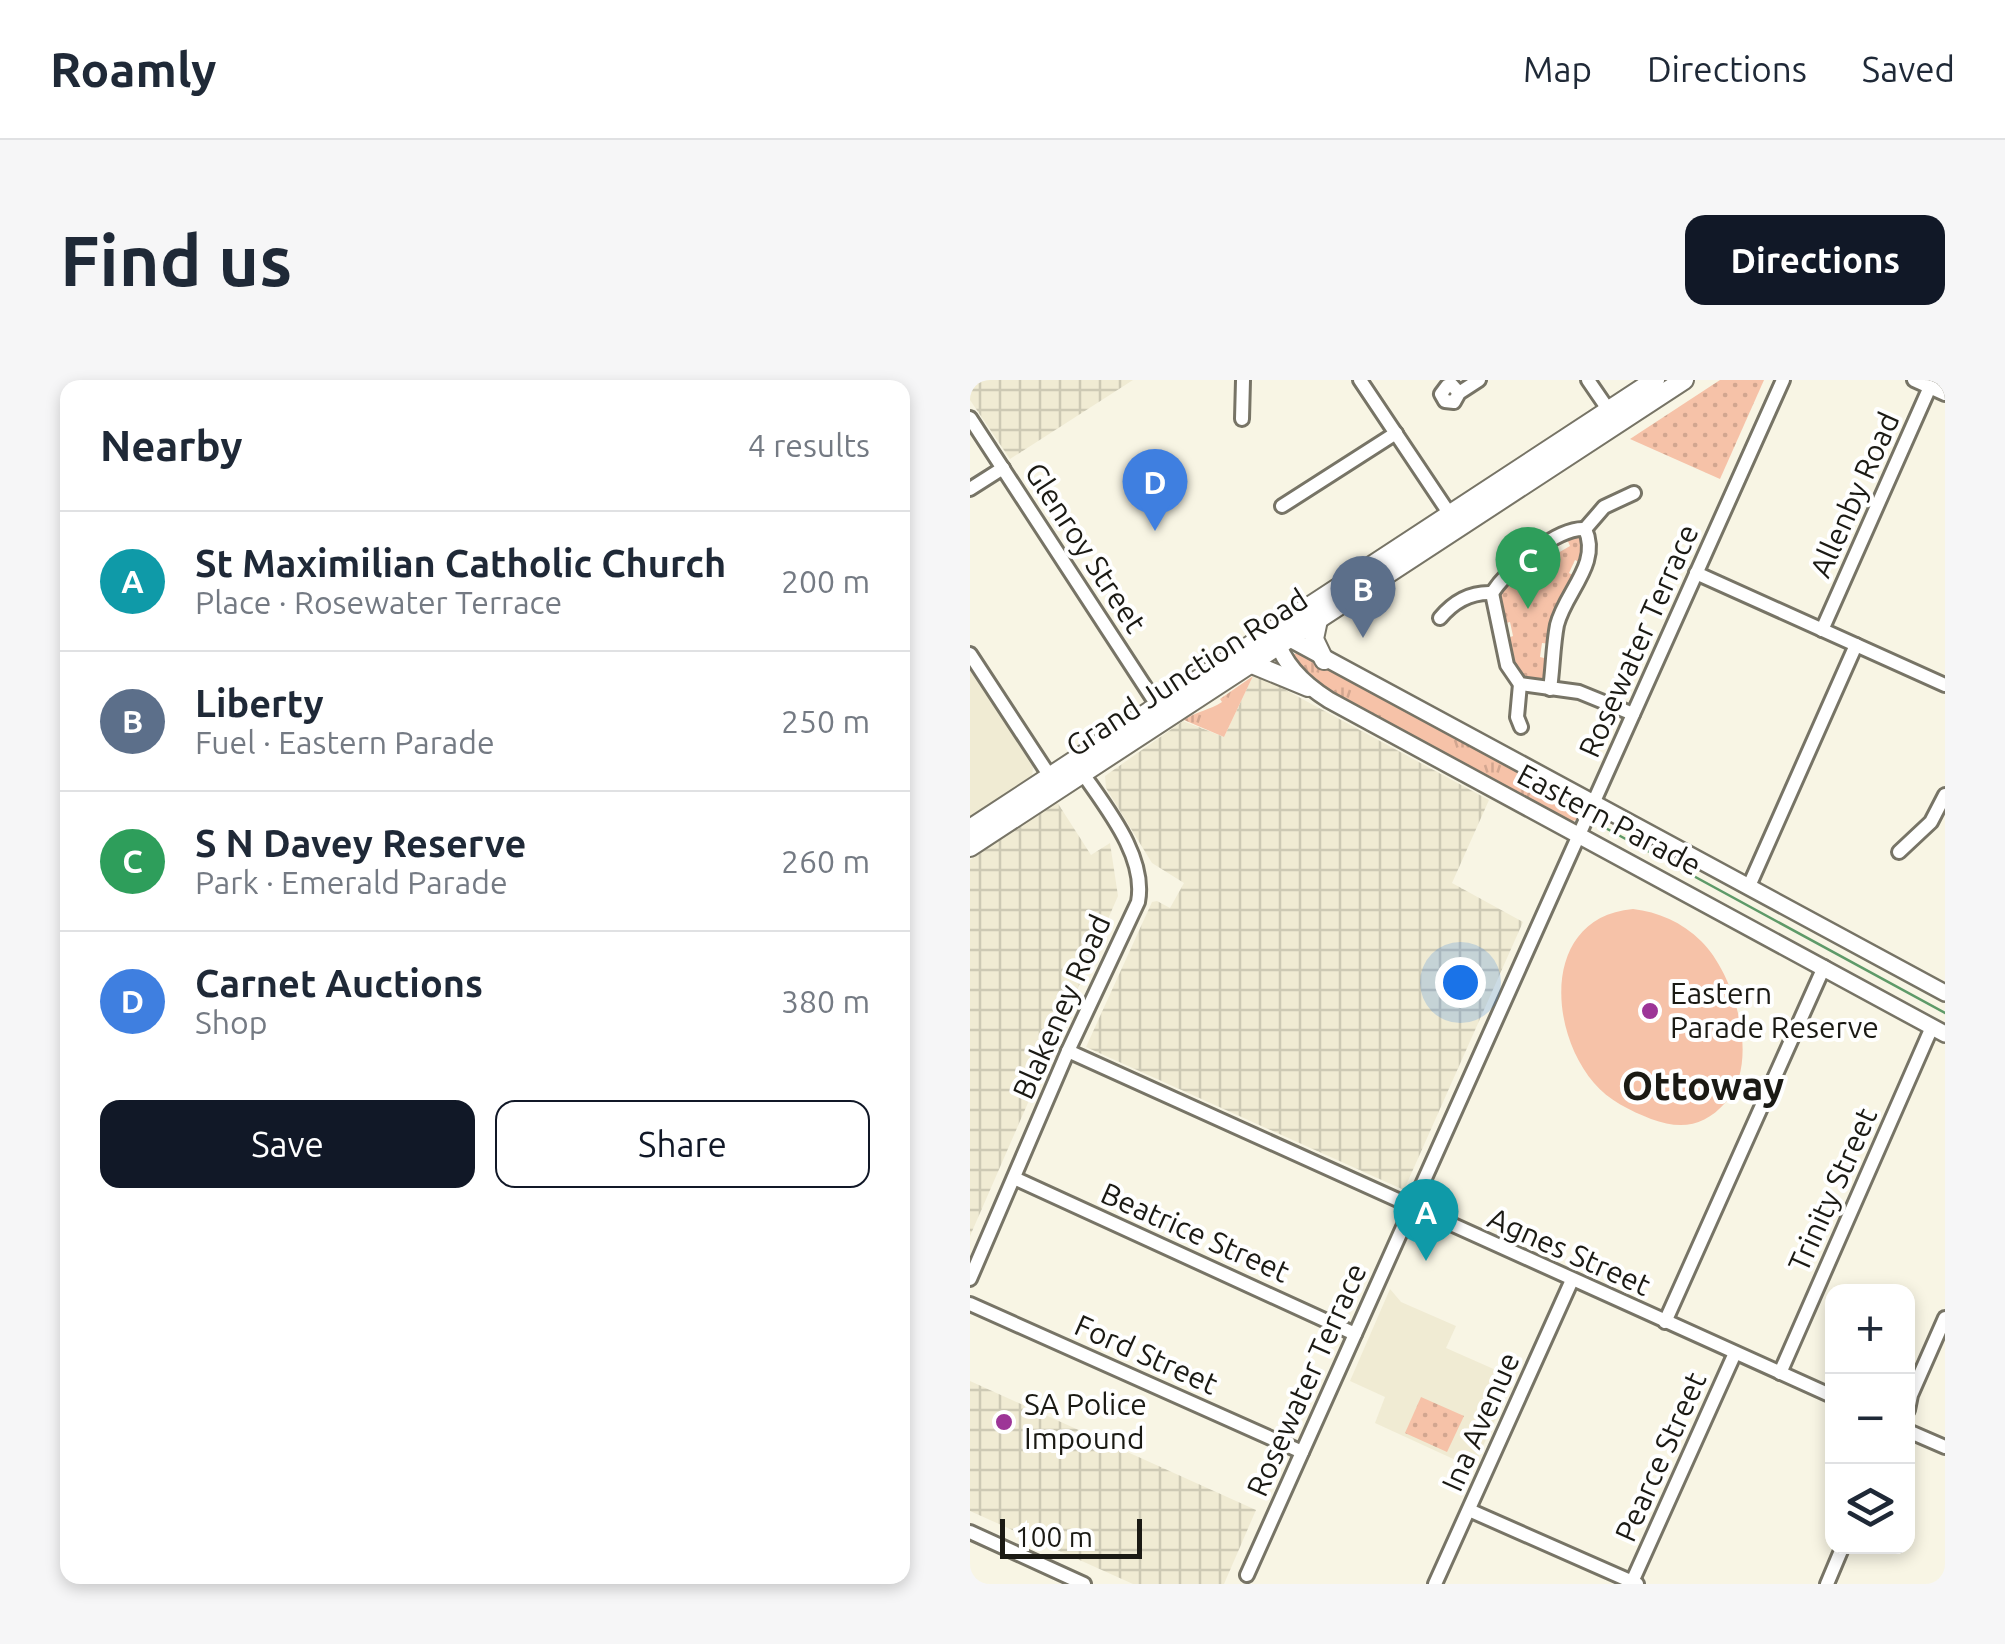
<!DOCTYPE html>
<html lang="en">
<head>
<meta charset="utf-8">
<style>
	:root { --surface:#fff; --page:#f6f6f7; --text:#1f2937; --muted:#747a83; --line:#e0e1e3; --accent:#111827 }
	body { margin:0; font-family:Ubuntu,sans-serif; background:var(--page); color:var(--text) }
	.controls { position:absolute; right:30px; bottom:30px; display:grid; overflow:hidden; border-radius:20px; box-shadow:0 5px 15px #0003 }
	.controls button { width:90px; height:90px; display:grid; place-items:center; padding:0; border:0; border-bottom:2px solid var(--line); background:var(--surface); color:var(--text); font:50px sans-serif }
	.scale { position:absolute; left:30px; bottom:25px; width:142px; box-sizing:border-box; padding-left:10px; border:5px solid #1b1a14; border-top:0; font-size:28px; line-height:35px; white-space:nowrap; color:#1b1a14; -webkit-text-stroke:8px #fff; paint-order:stroke }
	.you { position:absolute; left:490px; top:602px; width:35px; height:35px; margin:-25px; border:8px solid #fff; border-radius:50%; background:#1a73e8; box-shadow:0 0 0 15px #1a73e833 }
	.badge { display:grid; place-items:center; width:65px; height:65px; border-radius:50%; background:var(--accent); color:#fff; font-size:32px; font-weight:700 }
	.pin { position:absolute; translate:-50% -82px; filter:drop-shadow(0 2px 5px #0008) }
	.pin::after { content:''; position:absolute; top:52px; width:35px; height:30px; background:inherit; clip-path:polygon(0 0,100% 0,50% 100%) }
	.list { margin:0; padding:0; list-style:none }
	h2 { display:flex; justify-content:space-between; align-items:center; height:130px; margin:0; padding:0 40px; font-size:42px }
	h2 small { font-size:32px; font-weight:400; color:var(--muted) }
	.list li { display:grid; grid-template-columns:65px 1fr auto; gap:30px; align-items:center; box-sizing:border-box; height:140px; padding:0 40px; border-top:2px solid var(--line) }
	.list b { display:block; font-size:38px; white-space:nowrap }
	.list p { margin:0; font-size:32px; white-space:nowrap; color:var(--muted) }
	.list em { font-size:32px; font-style:normal; color:var(--muted) }
	.actions { display:flex; gap:20px; padding:30px 40px }
	.actions a { flex:1; padding:22px 0; border:2px solid var(--accent); border-radius:20px; text-align:center; font-size:35px; color:var(--accent) }
	.actions .main { background:var(--accent); color:#fff }
	.icon { flex:none; width:55px; height:55px; fill:none; stroke:currentColor; stroke-width:2; stroke-linecap:round; stroke-linejoin:round }
	.map { position:relative; flex:none; width:975px; height:1204px; overflow:hidden; border-radius:20px }
	header { display:flex; align-items:center; gap:60px; box-sizing:border-box; height:140px; padding:0 50px; background:var(--surface); border-bottom:2px solid var(--line) }
	header strong { font-size:48px }
	nav { display:flex; gap:55px; margin-inline-start:auto; font-size:35px }
	.intro { display:flex; align-items:center; justify-content:space-between; box-sizing:border-box; height:240px; padding:0 60px }
	h1 { margin:0; font-size:70px }
	.button { padding:25px 45px; border-radius:20px; background:var(--accent); color:#fff; font-size:35px; font-weight:700 }
	main { display:flex; gap:60px; padding:0 60px }
	aside { flex:1; background:var(--surface); border-radius:20px; box-shadow:0 5px 15px #0003 }
	.map>svg:first-child { display:block }
	.built { fill:#f0ebd3 }
	.industrial { fill:url(#industrial-grid) }
	.grass { fill:url(#grass-tufts) }
	.park { fill:url(#park-dots) }
	.garden { fill:#f6c2a8 }
	.lines { fill:none; stroke-linecap:round; stroke-linejoin:round }
	.stream { stroke:#5e9a68; stroke-width:2.5 }
	.minor-casing { stroke:#777466; stroke-width:18 }
	.major-casing { stroke:#777466; stroke-width:20 }
	.highway-casing { stroke:#777466; stroke-width:22 }
	.minor { stroke:#fff; stroke-width:12 }
	.major { stroke:#fff; stroke-width:15 }
	.highway { stroke:#fff; stroke-width:18 }
	.poi-dot { fill:#9d3597; stroke:#fff; stroke-width:4 }
	.labels { text-anchor:middle; stroke-width:8; stroke-linejoin:round; paint-order:stroke }
	.street-label { font-size:30px; fill:#1b1a14; stroke:#fff }
	.poi-label { font-size:30px; fill:#1b1a14; stroke:#fff; text-anchor:start }
	.district-label { font-size:40px; font-weight:bold; fill:#1b1a14; stroke:#fff }
</style>
</head>
<body>
<header>
<strong>Roamly</strong>
<nav><a>Map</a><a>Directions</a><a>Saved</a></nav>
</header>
<div class="intro"><h1>Find us</h1><a class="button">Directions</a></div>
<main>
<aside>
<h2>Nearby<small>4 results</small></h2>
<ul class="list">
<li><span class="badge" style="background:#0f9aa8">A</span><div><b>St Maximilian Catholic Church</b><p>Place · Rosewater Terrace</p></div><em>200 m</em></li>
<li><span class="badge" style="background:#5c6f8a">B</span><div><b>Liberty</b><p>Fuel · Eastern Parade</p></div><em>250 m</em></li>
<li><span class="badge" style="background:#2e9e5b">C</span><div><b>S N Davey Reserve</b><p>Park · Emerald Parade</p></div><em>260 m</em></li>
<li><span class="badge" style="background:#3f7fe0">D</span><div><b>Carnet Auctions</b><p>Shop</p></div><em>380 m</em></li>
</ul>
<div class="actions"><a class="main">Save</a><a>Share</a></div>
</aside>
<div class="map">
<svg width="975" height="1204" viewBox="0 0 975 1204">
	<defs>
		<pattern id="industrial-grid" width="8" height="8" patternUnits="userSpaceOnUse" patternTransform="scale(2.5)"><rect width="8" height="8" fill="#f0ebd3"/><path d="M0 4h8M4 0v8" fill="none" stroke="#cdc9b4"/></pattern>
		<pattern id="grass-tufts" width="24" height="20" patternUnits="userSpaceOnUse" patternTransform="scale(2.5)"><rect width="24" height="20" fill="#f6c2a8"/><path d="M3 7l-1-3M5 7V3M7 7l1-3M15 17l-1-3M17 17v-4M19 17l1-3" fill="none" stroke="#d2a690"/></pattern>
		<pattern id="park-dots" width="8" height="8" patternUnits="userSpaceOnUse" patternTransform="scale(2.5)"><rect width="8" height="8" fill="#f6c2a8"/><path d="M2 2h.1M6 6h.1" fill="none" stroke="#d2a690" stroke-width="1.8" stroke-linecap="round"/></pattern>
	</defs>
	<rect width="100%" height="100%" fill="#f8f5e4"/>
	<g class="built">
		<path d="M0,287L63,387L62,397L0,438Z"/>
		<path d="M420,909L431,922L486,946L476,968L544,998L503,1088L405,1043L415,1017L380,1001Z"/>
	</g>
	<g class="industrial">
		<path d="M0,0H163L40,79L0,20Z"/>
		<path d="M288,295L519,420L482,503L553,542L434,810L116,667L182,522L187,521L200,528L214,503L182,483L136,408L135,396L213,341L254,357L283,296Z"/>
		<path d="M87,422L121,475L140,463L148,516L0,856V480Z"/>
		<path d="M0,1001L286,1130L254,1204H163L0,1131Z"/>
	</g>
	<g class="grass">
		<path d="M327,273L604,421L610,430L606,440L598,442L407,339L332,292L321,275Z"/>
		<path d="M283,296L254,357L214,340C227,331 240,330 252,322L250,319Z"/>
	</g>
	<g class="park">
		<path d="M750,0H794L750,99L660,59Z"/>
		<path d="M612,153L613,184L605,180L599,193L606,197L581,264L572,263L570,277L578,279L572,302H561L544,288L535,259L543,256L540,242L532,244C526,218 530,210 547,190L553,197L564,189L560,181L583,167L588,173L600,166L597,159Z"/>
		<path d="M451,1017L494,1036L477,1072L435,1053Z"/>
	</g>
	<path class="garden" d="M663,529C688,532 712,542 731,561C765,594 791,682 756,722C734,747 711,750 681,739C661,731 638,720 624,703C577,648 573,537 663,529Z"/>
	<g class="lines">
		<path class="stream" d="M630,445L975,633"/>
		<g class="minor-casing">
			<g id="minor">
				<path d="M390,0L483,139"/>
				<path d="M618,0L642,35"/>
				<path d="M944,0L975,14"/>
				<path d="M489,13L482,5L477,6L471,14L475,21L484,22L489,13L509,0"/>
				<path d="M0,38L187,325"/>
				<path d="M272,39L273,0"/>
				<path d="M0,109L33,88"/>
				<path d="M312,126L426,53"/>
				<path d="M615,149L634,127L664,113"/>
				<path d="M726,193L975,305"/>
				<path d="M522,213L537,285L550,304L609,312L663,334"/>
				<path d="M470,238C484,221 501,212 522,213C538,189 587,147 615,149"/>
				<path d="M852,250L963,0"/>
				<path d="M0,274L83,401"/>
				<path d="M550,304L547,337L551,347"/>
				<path d="M580,309C583,288 583,266 587,245C595,212 631,184 615,149"/>
				<path d="M929,472L961,442L975,415"/>
				<path d="M779,506L886,265"/>
				<path d="M98,671L862,1016"/>
				<path d="M44,798L385,954"/>
				<path d="M0,899L98,671L168,522C177,475 133,424 109,388"/>
				<path d="M0,924L332,1072"/>
				<path d="M695,942L854,587"/>
				<path d="M810,993L962,647"/>
				<path d="M938,1030L941,1015L975,938"/>
				<path d="M938,1051L975,1067"/>
				<path d="M499,1130L667,1204"/>
				<path d="M0,1152L114,1204"/>
				<path d="M277,1195L813,0"/>
				<path d="M662,1202L765,973"/>
				<path d="M465,1204L602,900"/>
				<path d="M857,1204L873,1166"/>
			</g>
		</g>
		<g class="major-casing">
			<g id="major">
				<path d="M306,257C313,285 335,305 359,320L975,654"/>
				<path d="M320,259L975,613"/>
			</g>
		</g>
		<g class="highway-casing">
			<g id="highway">
				<path d="M348,240L344,259L354,280"/>
				<path d="M282,284L338,307"/>
				<path d="M0,449L685,0"/>
				<path d="M0,467L714,0"/>
			</g>
		</g>
		<use href="#minor" class="minor"/>
		<use href="#major" class="major"/>
		<use href="#highway" class="highway"/>
	</g>
	<g class="poi-dot">
		<circle cx="680" cy="631" r="10"/>
		<circle cx="34" cy="1042" r="10"/>
	</g>
	<g class="labels">
		<g class="street-label">
			<text transform="translate(885 115) rotate(-66)" y="10">Allenby Road</text>
			<text transform="translate(115 168) rotate(57)" y="10">Glenroy Street</text>
			<text transform="translate(669 261) rotate(-66)" y="10">Rosewater Terrace</text>
			<text transform="translate(217 293) rotate(-33)" y="10">Grand Junction Road</text>
			<text transform="translate(639 440) rotate(28)" y="10">Eastern Parade</text>
			<text transform="translate(92 627) rotate(-66)" y="10">Blakeney Road</text>
			<text transform="translate(863 810) rotate(-66)" y="10">Trinity Street</text>
			<text transform="translate(225 853) rotate(24)" y="10">Beatrice Street</text>
			<text transform="translate(599 872) rotate(24)" y="10">Agnes Street</text>
			<text transform="translate(176 975) rotate(24)" y="10">Ford Street</text>
			<text transform="translate(337 1000) rotate(-66)" y="10">Rosewater Terrace</text>
			<text transform="translate(511 1042) rotate(-66)" y="10">Ina Avenue</text>
			<text transform="translate(691 1077) rotate(-66)" y="10">Pearce Street</text>
		</g>
		<g class="poi-label">
			<text x="700" y="624">Eastern<tspan x="700" dy="34">Parade Reserve</tspan></text>
			<text x="54" y="1035">SA Police<tspan x="54" dy="34">Impound</tspan></text>
		</g>
		<g class="district-label">
			<text x="733" y="720">Ottoway</text>
		</g>
	</g>
</svg>
<div class="controls">
<button>+</button>
<button>−</button>
<button><svg class="icon" aria-label="layers" viewBox="0 0 24 24"><path d="M12 4l9 5-9 5-9-5zM3 14l9 5 9-5"/></svg></button>
</div>
<div class="scale">100 m</div>
<div class="you"></div>
<div class="pin badge" style="left:456px;top:881px;background:#0f9aa8">A</div>
<div class="pin badge" style="left:393px;top:258px;background:#5c6f8a">B</div>
<div class="pin badge" style="left:558px;top:229px;background:#2e9e5b">C</div>
<div class="pin badge" style="left:185px;top:151px;background:#3f7fe0">D</div>
</div>
</main>
</body>
</html>
